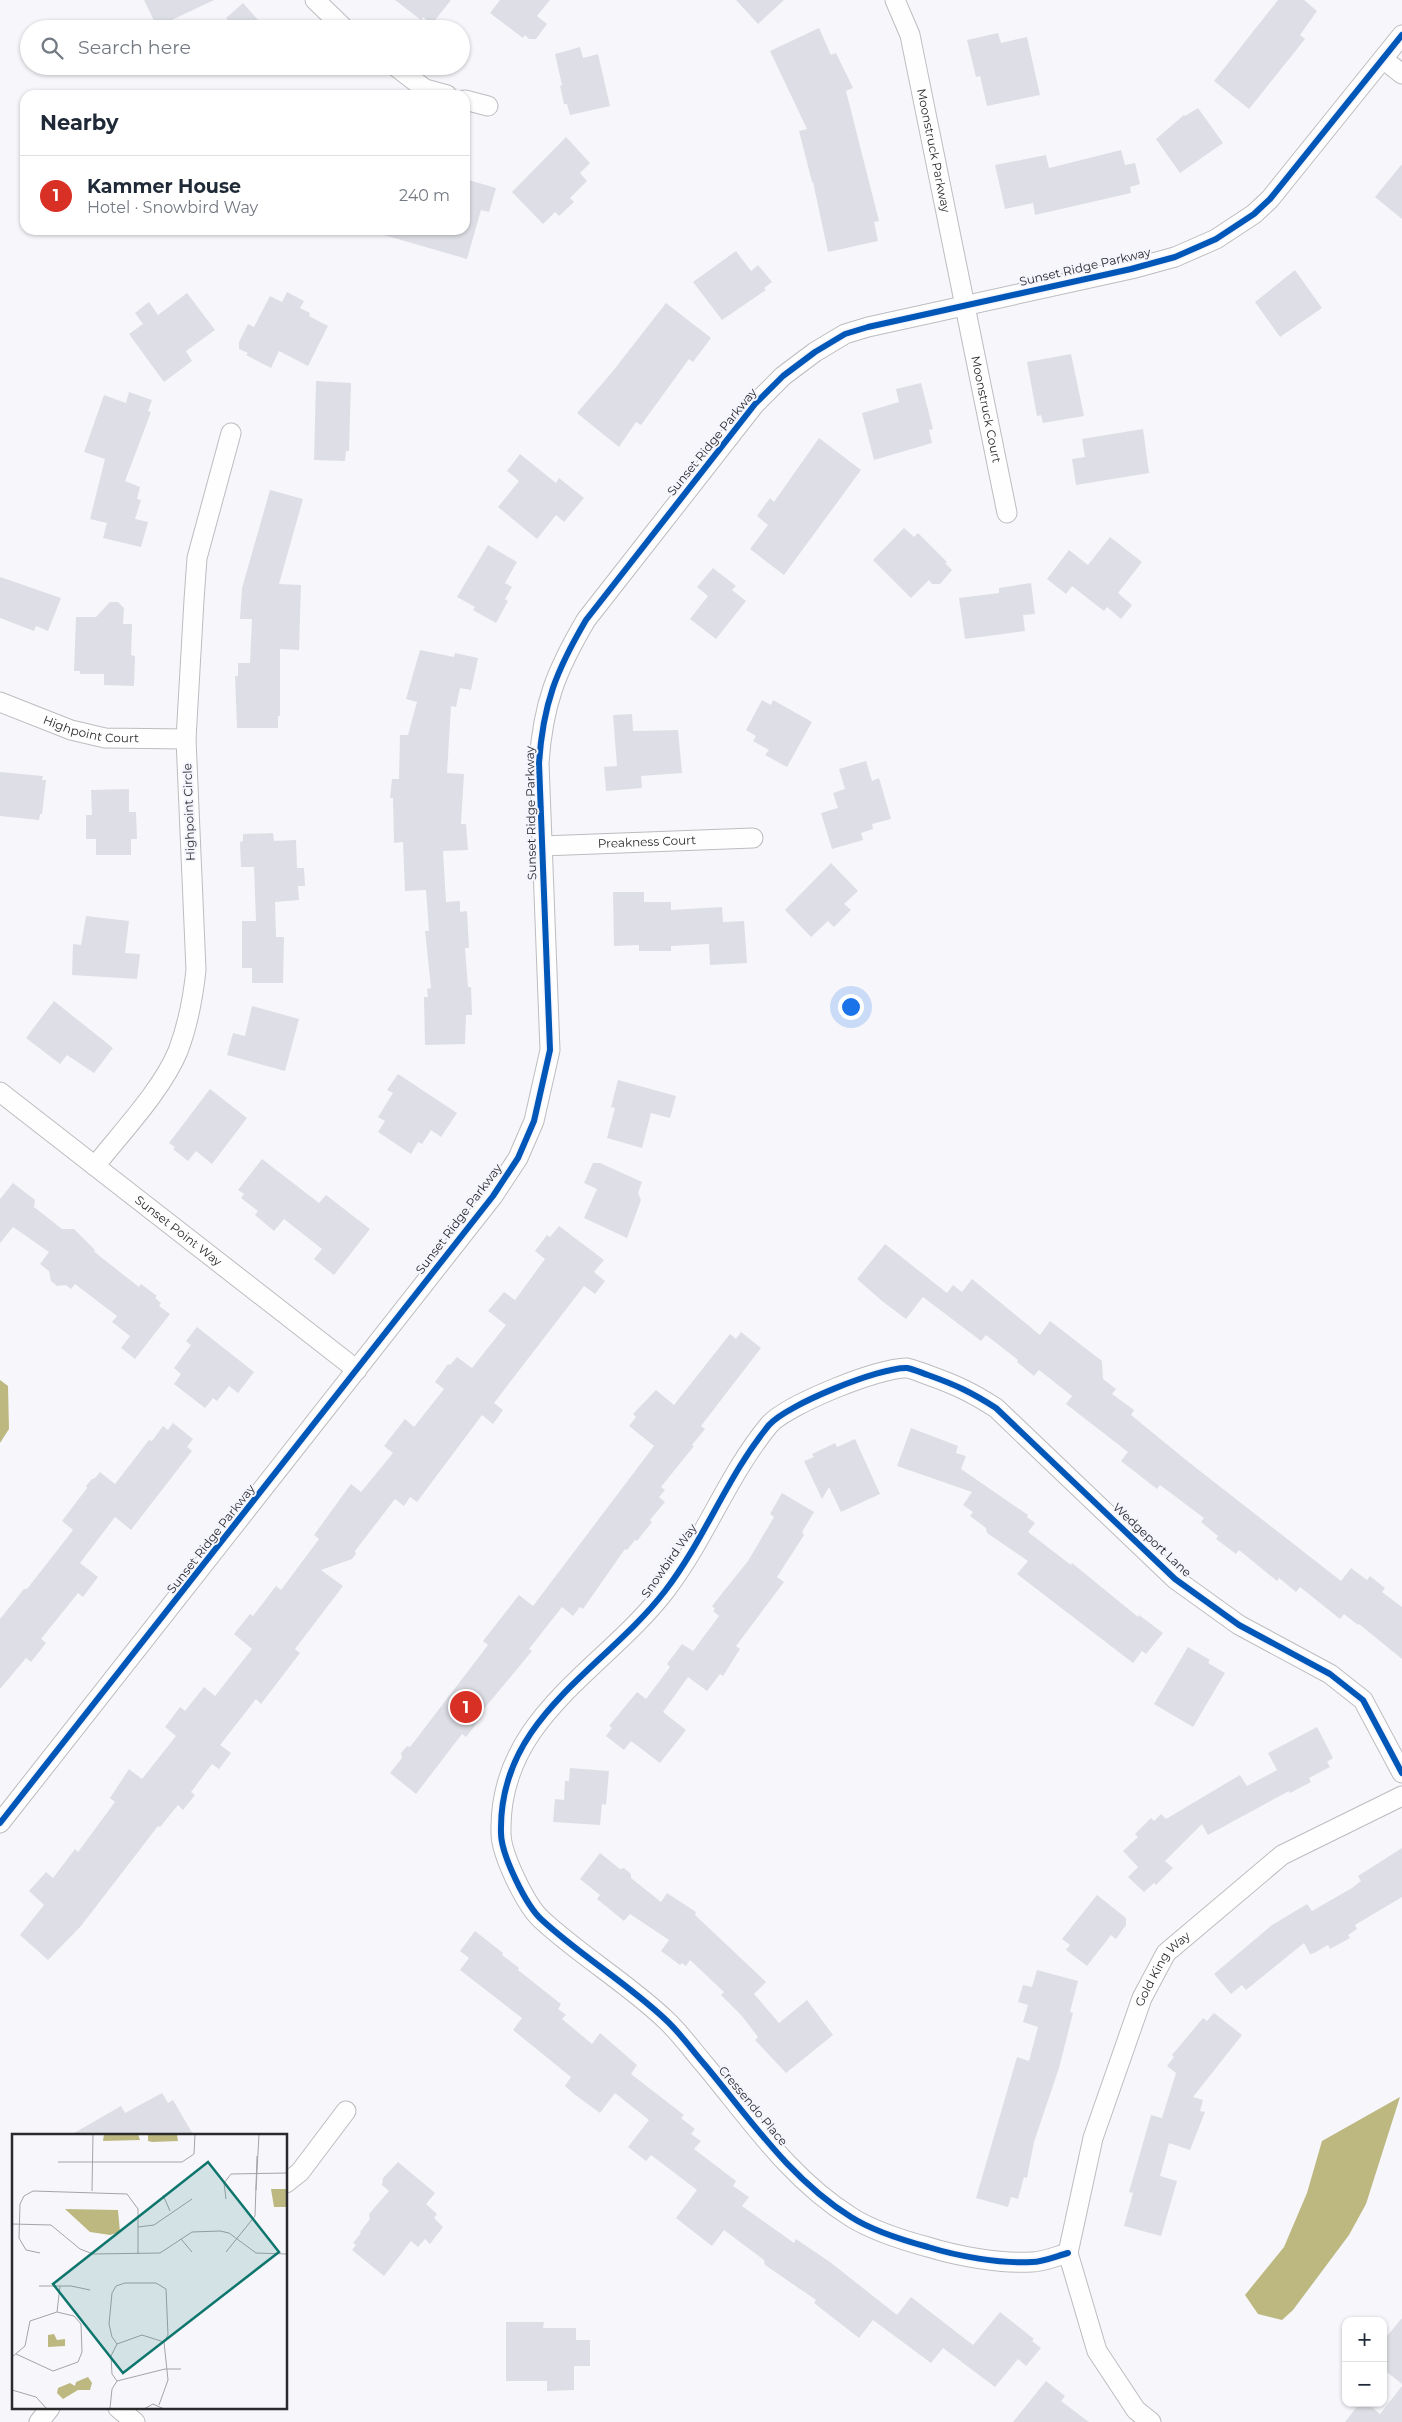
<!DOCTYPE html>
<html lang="en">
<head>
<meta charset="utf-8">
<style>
	:root { --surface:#fff; --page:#f2f2f3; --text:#1f2937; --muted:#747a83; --line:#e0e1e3; --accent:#d93025 }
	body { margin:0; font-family:Montserrat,sans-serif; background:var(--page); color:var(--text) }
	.controls { position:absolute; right:15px; bottom:15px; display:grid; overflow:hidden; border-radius:10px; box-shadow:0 1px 4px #0004 }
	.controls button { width:45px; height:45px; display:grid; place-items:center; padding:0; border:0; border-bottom:1px solid var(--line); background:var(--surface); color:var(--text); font:25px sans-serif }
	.you { position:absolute; left:850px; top:1006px; width:18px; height:18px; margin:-12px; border:4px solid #fff; border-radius:50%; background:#1a73e8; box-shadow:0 0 0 8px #1a73e833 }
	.badge { display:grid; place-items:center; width:32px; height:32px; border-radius:50%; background:var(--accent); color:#fff; font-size:16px; font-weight:700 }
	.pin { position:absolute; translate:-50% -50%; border:2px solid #fff; box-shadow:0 1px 5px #0006 }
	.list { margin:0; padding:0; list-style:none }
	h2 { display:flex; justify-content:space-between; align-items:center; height:65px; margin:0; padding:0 20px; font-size:21px }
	h2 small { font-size:16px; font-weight:400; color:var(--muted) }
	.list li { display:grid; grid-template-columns:32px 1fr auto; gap:15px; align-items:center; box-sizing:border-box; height:80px; padding:0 20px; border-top:1px solid var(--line) }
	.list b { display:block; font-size:19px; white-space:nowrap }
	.list p { margin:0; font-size:16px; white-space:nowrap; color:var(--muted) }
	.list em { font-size:16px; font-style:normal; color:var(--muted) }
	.icon { flex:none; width:28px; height:28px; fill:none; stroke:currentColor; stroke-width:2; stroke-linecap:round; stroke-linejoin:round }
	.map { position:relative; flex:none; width:1402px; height:2422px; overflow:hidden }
	.search { position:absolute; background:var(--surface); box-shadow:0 1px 4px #0004; left:20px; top:20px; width:450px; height:55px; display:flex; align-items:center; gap:12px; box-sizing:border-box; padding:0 18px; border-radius:28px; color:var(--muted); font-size:19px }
	.panel { position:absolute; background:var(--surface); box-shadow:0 1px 4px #0004; left:20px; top:90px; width:450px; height:145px; border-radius:15px }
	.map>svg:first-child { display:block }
	.water { fill:#bdb880 }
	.building { fill:#dedee6 }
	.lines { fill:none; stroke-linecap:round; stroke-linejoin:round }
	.street-casing { stroke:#bdbdc0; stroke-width:21 }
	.street { stroke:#fefefe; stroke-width:19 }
	.cycleway-casing { stroke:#f4f5fd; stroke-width:9 }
	.cycleway { stroke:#0057b8; stroke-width:6 }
	.labels { text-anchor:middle; stroke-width:4; stroke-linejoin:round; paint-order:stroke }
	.street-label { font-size:12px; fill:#2a2a2d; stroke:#f4f5fd }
	.inset-road { fill:none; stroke:#a4a4a9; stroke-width:1 }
	.view { fill:#0f766e; fill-opacity:0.15; stroke:#0f766e; stroke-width:2.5 }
	.inset-edge { fill:none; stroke:#2a2a2d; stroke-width:2.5 }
</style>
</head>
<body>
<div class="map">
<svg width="1402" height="2422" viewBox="0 0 1402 2422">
	<rect width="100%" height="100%" fill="#f6f6fb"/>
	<g class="water">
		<path d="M0,1380L8,1386L9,1429L0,1443Z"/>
		<path d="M1400,2097L1366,2204L1349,2235L1293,2310L1282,2320L1258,2314L1245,2295L1284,2247L1307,2193L1322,2141Z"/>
	</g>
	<g class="building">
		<path d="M144,0H214L157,27Z"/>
		<path d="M395,0H451L432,24L423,17L421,20Z"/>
		<path d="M500,0H550L537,16L547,24L536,39H529L525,35L523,38L490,13Z"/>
		<path d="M736,0H784L758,24Z"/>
		<path d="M1278,0H1304L1317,11L1300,35L1305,39L1249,109L1214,81Z"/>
		<path d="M243,3L266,29H236L226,18Z"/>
		<path d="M819,28L831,55L836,53L853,88L846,91L879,221L874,222L878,241L828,252L813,182H812L799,131L807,129L770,51Z"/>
		<path d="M998,33L1001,43L1027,37L1040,95L987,106L980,76L976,77L967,40Z"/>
		<path d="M580,47L583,58L598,54L610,106L570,115L567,104H564L560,86L562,85L555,54Z"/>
		<path d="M1198,108L1223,143L1180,173L1156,139L1184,115L1185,116Z"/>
		<path d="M566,137L590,163L580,173L587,181L570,198L574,202L559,216L555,212L543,224L512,192Z"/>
		<path d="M1121,150L1125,165L1135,163L1140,184L1130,187L1131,193L1035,215L1033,203L1005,209L995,165L1046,155L1049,168Z"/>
		<path d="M1402,164V219L1375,197Z"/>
		<path d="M465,179L496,188L489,212L481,210L467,259L384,235L385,230H465Z"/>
		<path d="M736,251L751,271L758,265L772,282L764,288L766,290L722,320L693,282Z"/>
		<path d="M1295,270L1322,308L1280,337L1255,302Z"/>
		<path d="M287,292L304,301L300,308L310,313L309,316L328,326L308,366L279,351L271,368L246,355L248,353L239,349V342L248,324L254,327L270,296L282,302Z"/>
		<path d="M187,293L215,330L186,351L192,361L164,382L129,334L143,324L135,313L149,302L158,315Z"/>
		<path d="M666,303L711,338L693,362L689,359L641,425L636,422L619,447L577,413L613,371Z"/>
		<path d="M1071,354L1084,416L1043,423L1041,415L1037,416L1027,362Z"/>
		<path d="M316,381L351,383L349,451H346L345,461L314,460Z"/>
		<path d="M921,383L933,429L929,430L932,443L874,460L862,413L899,402L896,389Z"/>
		<path d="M129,392L152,400L148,411L151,412L125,481L140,487L137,499L141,500L135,519L148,522L141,547L103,538L107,523L90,519L105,459L84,452L104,395L126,403Z"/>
		<path d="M1143,429L1149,473L1076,485L1072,459L1085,457L1082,439Z"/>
		<path d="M819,438L861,470L784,575L750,549L768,525L757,516L770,498L774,502Z"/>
		<path d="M520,454L556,483L559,478L584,498L564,522L556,515L537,539L498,507L519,481L507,471Z"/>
		<path d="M270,490L303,499L279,584L301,585L299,650L280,649V716H278V728H237L235,676H238V663H250L252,619H240L242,588Z"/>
		<path d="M904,528L914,537L918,533L947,562L945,563L952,570L940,584H932L929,580L911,598L873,560Z"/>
		<path d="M1110,537L1142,562L1118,593L1132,605L1121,619L1107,607L1104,611L1072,586L1066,594L1047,579L1069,550L1088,565Z"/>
		<path d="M488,545L517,562L505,583L512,587L505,599L508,601L496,623L473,610L475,607L457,597Z"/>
		<path d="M713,568L736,586L732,590L746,601L716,639L690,619L708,596L697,587Z"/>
		<path d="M0,577L61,598L48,631L36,626L34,631L0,618Z"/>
		<path d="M1031,583L1035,614L1023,615L1025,631L965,639L959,598L999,593V588Z"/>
		<path d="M110,602H118L124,608L123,624H132L131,655L135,656L134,686L104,685V674H80V671H74L76,617H96Z"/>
		<path d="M420,650L454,657L455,653L478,658L471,690L460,688L456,707L451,706L447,773L464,774L461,824H466L468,850L443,851L446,902L460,901V912L467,911L469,948H465L468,987H471L472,1015H466L465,1044L425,1045L424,997H428L427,989L431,988L425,931H429L426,890L405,891L403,842L394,843L393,798H390L392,779H399L400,735H408L417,702L406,699Z"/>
		<path d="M762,700L771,705L773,700L812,722L787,767L765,755L769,750L753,741L756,736L746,730Z"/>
		<path d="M632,714L633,731L678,730L682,773L641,776L642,788L606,791L604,767L617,766L613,715Z"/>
		<path d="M866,761L872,781L879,778L891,819L872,824L873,829L861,833L863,840L832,849L821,813L838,808L833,793L845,789L839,769Z"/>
		<path d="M0,772L43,776L42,780H46L42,814H40L39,820L0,816Z"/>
		<path d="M129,789V812H136L137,839H131V855H96V839H86V815H92L91,790Z"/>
		<path d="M273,833L274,841L296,840L297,868H304L305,886H298L299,900L275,902L276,937H284L283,983H252V968H242V921H256L254,867H241L240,842L243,841V834Z"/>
		<path d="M831,863L858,891L844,904L851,910L834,927L828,921L811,937L785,910Z"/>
		<path d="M613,892H644V902H671V910L722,907L723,922L744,921L747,963L710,965L709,944L671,946V951H639V945L614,946Z"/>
		<path d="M86,916L129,921L125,953L140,954L137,979L72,975L73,944L81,945Z"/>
		<path d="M54,1001L113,1048L94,1073L67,1055L60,1064L26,1038Z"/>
		<path d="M252,1006L299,1019L285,1071L227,1055L233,1033L245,1036Z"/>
		<path d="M398,1074L457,1113L441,1137L431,1130L422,1144L418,1142L411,1154L378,1132L385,1121L378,1117L393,1093L387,1090Z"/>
		<path d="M618,1080L676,1096L670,1118L651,1113L642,1148L607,1138L615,1108L611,1107Z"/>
		<path d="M210,1089L247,1118L212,1164L196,1151L188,1161L173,1149L175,1147L169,1143Z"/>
		<path d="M262,1159L319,1203L326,1195L370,1229L334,1275L314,1259L322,1249L284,1219L274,1231L255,1215L258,1211L241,1198L244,1194L238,1190Z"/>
		<path d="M593,1163H600L642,1182L638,1193L641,1200L627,1238L584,1218L597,1189L584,1183Z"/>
		<path d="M13,1183L35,1200L34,1207L62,1229H74L95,1250L94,1251L97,1254L139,1287L141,1284L157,1296L155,1298L161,1303L159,1306L170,1314L135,1359L121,1348L130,1336L112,1322L117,1316L75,1284L71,1289L66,1285L57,1286L51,1281L49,1271L40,1264L49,1252L13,1227L0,1243V1199Z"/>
		<path d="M559,1226L604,1260L594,1272L605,1281L595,1294L584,1286L494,1403L503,1410L493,1424L482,1415L417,1502L410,1497L404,1506L395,1499L355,1551L356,1554L352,1559L321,1570L343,1586L295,1649L300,1653L261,1704L256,1699L220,1745L231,1753L219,1769L212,1764L191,1792L195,1795L183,1810L178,1805L160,1827L158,1826L81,1926L48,1960L20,1935L44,1905L29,1891L46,1872L53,1878L75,1849L78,1852L115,1802L110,1798L129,1769L142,1779L176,1736L165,1727L180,1707L185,1711L204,1687L215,1696L252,1649L234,1634L250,1614L253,1616L276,1586L281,1590L319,1539L314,1535L351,1484L361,1492L393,1453L384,1446L405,1419L414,1427L444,1389L435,1382L448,1364L450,1365L457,1357L472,1368L506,1325L488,1311L504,1292L515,1300L545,1259L535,1251L547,1235L550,1237Z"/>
		<path d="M885,1244L947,1293L953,1285L962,1292L972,1279L1040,1335L1050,1321L1102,1361L1103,1379L1116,1389L1112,1394L1134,1410L1131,1415L1191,1464L1341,1581L1351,1568L1367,1580L1370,1576L1385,1588L1382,1592L1402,1607V1659L1359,1624L1358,1625L1344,1614L1340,1619L1300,1587L1296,1592L1279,1578L1277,1581L1239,1550L1236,1554L1216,1539L1218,1536L1201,1522L1204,1518L1160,1485L1157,1489L1121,1461L1128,1452L1066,1404L1072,1396L1039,1370L1034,1376L1017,1362L1018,1360L986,1335L981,1341L923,1297L906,1319L882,1301L857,1279Z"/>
		<path d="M197,1327L254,1372L238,1393L229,1386L217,1401L213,1398L205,1408L174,1384L181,1374L174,1368L191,1345L186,1341Z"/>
		<path d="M741,1332L761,1348L701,1426L705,1429L692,1445L694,1446L661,1487L665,1490L659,1497L665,1502L650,1520L652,1522L637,1541L635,1540L627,1550L625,1549L583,1609L580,1607L573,1616L562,1607L529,1649L532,1651L478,1716L481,1718L466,1737L462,1734L416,1794L390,1773L402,1758L401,1753L407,1746L410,1747L488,1645L483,1641L519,1595L533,1606L654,1446L629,1426L636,1417L633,1414L656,1390L674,1405L730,1334L736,1339Z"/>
		<path d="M173,1423L193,1439L187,1447L192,1451L131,1530L115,1517L80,1563L98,1577L83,1597L78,1593L41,1639L46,1643L31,1662L26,1658L0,1689V1619L24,1589H27L73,1530L62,1521L87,1488L86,1486L92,1479L95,1478L100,1472L115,1484L149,1440L152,1441L163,1426L168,1430Z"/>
		<path d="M911,1428L958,1446L956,1453L966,1456L961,1469L1028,1515L1027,1517L1035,1523L1028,1532L1071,1565L1072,1563L1138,1617L1139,1615L1163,1633L1146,1654L1142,1651L1133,1663L1017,1574L1028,1561L987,1533L986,1528L970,1516L973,1512L963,1505L972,1492L897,1466Z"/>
		<path d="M855,1439L880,1494L841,1512L829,1487L822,1499L804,1461L814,1457L812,1454L835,1443L837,1447Z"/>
		<path d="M782,1493L814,1512L802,1532L804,1535L777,1577L784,1582L736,1646L740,1649L723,1676L720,1674L707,1691L688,1677L663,1712L686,1730L660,1763L631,1741L624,1750L606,1736L612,1728L609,1726L637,1692L646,1699L670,1667L667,1664L682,1644L693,1651L719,1616L713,1611L715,1609L712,1606L748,1561L774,1517L770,1514Z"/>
		<path d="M1188,1647L1210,1660L1208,1663L1225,1673L1193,1727L1154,1704Z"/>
		<path d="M1317,1727L1333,1758L1327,1762L1330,1767L1309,1778L1311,1782L1290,1793L1289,1791L1208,1835L1202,1824L1165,1861L1173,1868L1156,1885L1154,1883L1144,1892L1128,1877L1138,1867L1123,1851L1138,1837L1135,1834L1151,1818L1154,1821L1161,1814L1166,1819L1240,1775L1247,1786L1277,1770L1268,1753Z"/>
		<path d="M570,1768L609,1771L606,1805L602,1804L600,1825L553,1822L555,1799L564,1800L565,1781H569Z"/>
		<path d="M1402,1848V1897L1355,1925L1357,1929L1348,1935L1350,1938L1330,1949L1328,1945L1314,1953L1310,1954L1304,1943L1246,1990L1242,1985L1231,1994L1214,1974L1272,1925L1307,1904L1312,1911L1352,1888L1361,1881L1358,1876Z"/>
		<path d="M600,1853L620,1869L624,1868L631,1874V1878L661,1902L667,1893L696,1912L695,1915L766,1982L754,1994L779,2023L807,2000L833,2035L786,2073L755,2040L758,2037L742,2016L721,1995L724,1992L690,1960L686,1966L682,1963L680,1965L661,1951L669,1940L630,1914L624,1921L597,1899L600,1895L580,1879Z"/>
		<path d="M1097,1895L1126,1918V1925L1116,1939L1111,1935L1087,1966L1066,1950L1070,1945L1062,1939Z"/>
		<path d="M475,1931L503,1953L502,1955L519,1968L518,1970L561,2004L558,2009L566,2015L562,2019L592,2044L600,2033L637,2065L631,2074L684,2115L681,2118L695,2129L691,2134L701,2141L694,2149L736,2181L733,2186L749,2197L742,2206L794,2243L796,2239L830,2262L897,2315L911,2297L973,2345L1000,2312L1034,2339L1032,2341L1041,2348L1026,2366L1018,2359L995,2387L943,2348L931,2363L873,2320L859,2338L814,2303L816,2300L765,2265L764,2260L724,2230L712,2246L676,2218L697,2190L651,2155L646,2161L628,2147L649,2120L615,2093L600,2113L574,2094L565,2086L571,2077L513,2030L522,2018L460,1970L469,1958L460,1951Z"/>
		<path d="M1037,1970L1078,1981L1070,2012L1073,2013L1059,2068L1034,2142L1027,2178L1024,2177L1018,2199L1011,2197L1008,2207L976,2198L1017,2057L1029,2061L1038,2027L1023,2022L1028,2005L1018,2002L1023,1985L1032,1987Z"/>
		<path d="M1214,2013L1242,2035L1193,2097L1203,2100L1200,2111L1205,2112L1190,2150L1169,2143L1160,2176L1177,2181L1161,2236L1124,2226L1133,2193L1129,2192L1151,2115L1162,2118L1176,2073L1167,2066L1174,2057L1172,2055L1203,2018L1207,2021Z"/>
		<path d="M162,2093L168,2103L173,2100L194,2136H69L121,2106L125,2113Z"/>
		<path d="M398,2162L435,2193L426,2204L437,2214L434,2218L443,2227L430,2244L425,2239L418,2247L411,2241L384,2276L352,2250L356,2245L353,2243L361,2233L360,2232L370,2219L369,2214L389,2191L382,2185L383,2178Z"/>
		<path d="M1402,2318V2384L1383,2369V2341Z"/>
		<path d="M506,2322H544L543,2328H576V2340H590V2366H574V2390L547,2391V2381H506Z"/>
		<path d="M1046,2381L1065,2396L1061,2401L1089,2422H1013Z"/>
		<path d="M1402,2386V2422H1345L1360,2403H1367L1380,2414Z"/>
	</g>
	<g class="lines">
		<g class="street-casing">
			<g id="street">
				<path d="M315,0L345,29"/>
				<path id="s1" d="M895,0L910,35L1007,513"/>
				<path d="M1383,59L1402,74"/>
				<path d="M395,66L425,89L447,95"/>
				<path d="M465,100L488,106"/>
				<path id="s2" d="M0,702L71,730L105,738L186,739"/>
				<path id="s3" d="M542,846L753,838"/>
				<path id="s4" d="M0,1092L357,1370"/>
				<path d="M95,1166C121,1133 162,1090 178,1051C188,1025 193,998 196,970L186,739L194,600L197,558L231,433"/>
				<path d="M0,1823L493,1196L518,1158L534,1121L550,1050L539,763C543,704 556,671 586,620L755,404L783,376L815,352L845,334L868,327L1131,269L1175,257L1216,239L1254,214L1270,199L1402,35"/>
				<path d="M286,2183L300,2172L346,2111"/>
				<path d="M1068,2253C1057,2256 1043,2262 1032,2262C1000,2264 957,2256 928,2247C902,2240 873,2231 851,2217C790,2179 750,2119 705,2065C692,2050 680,2033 666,2020C627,1983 581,1956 542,1920C526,1906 501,1854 501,1833C498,1718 603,1671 665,1591C705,1539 727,1476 769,1425C786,1405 880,1367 907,1368C913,1369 922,1373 928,1375C956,1385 971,1392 996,1408L1175,1579L1239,1625L1330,1674L1363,1700L1402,1773"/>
				<path d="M118,2408L135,2422"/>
				<path d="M39,2422L50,2408"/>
				<path id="s5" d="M1151,2422L1136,2410L1097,2351L1068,2253L1093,2138L1142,1998L1166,1953L1282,1855L1402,1796"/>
			</g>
		</g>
		<use href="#street" class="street"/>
		<g class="cycleway-casing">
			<g id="cycleway">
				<path d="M0,1823L493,1196L518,1158L534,1121L550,1050L539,763C543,704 556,671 586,620L755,404L783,376L815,352L845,334L868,327L1131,269L1175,257L1216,239L1254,214L1270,199L1402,35"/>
				<path d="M1068,2253C1057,2256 1043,2262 1032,2262C1000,2264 957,2256 928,2247C902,2240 873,2231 851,2217C790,2179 750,2119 705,2065C692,2050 680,2033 666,2020C627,1983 581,1956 542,1920C526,1906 501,1854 501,1833C498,1718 603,1671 665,1591C705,1539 727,1476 769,1425C786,1405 880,1367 907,1368C913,1369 922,1373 928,1375C956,1385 971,1392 996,1408L1175,1579L1239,1625L1330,1674L1363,1700L1402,1773"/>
			</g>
		</g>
		<use href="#cycleway" class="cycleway"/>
	</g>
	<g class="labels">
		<g class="street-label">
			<text dy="4" stroke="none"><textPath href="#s1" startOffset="156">Moonstruck Parkway</textPath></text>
			<text transform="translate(1085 267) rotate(-13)" y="4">Sunset Ridge Parkway</text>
			<text dy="4" stroke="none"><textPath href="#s1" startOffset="420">Moonstruck Court</textPath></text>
			<text transform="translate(712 442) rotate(-51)" y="4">Sunset Ridge Parkway</text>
			<text dy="4" stroke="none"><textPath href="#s2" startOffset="96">Highpoint Court</textPath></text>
			<text transform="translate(189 812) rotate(-92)" y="4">Highpoint Circle</text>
			<text transform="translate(531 813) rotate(-91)" y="4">Sunset Ridge Parkway</text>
			<text dy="4" stroke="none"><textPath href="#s3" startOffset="105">Preakness Court</textPath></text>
			<text transform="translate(459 1219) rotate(-53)" y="4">Sunset Ridge Parkway</text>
			<text dy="4" stroke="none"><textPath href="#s4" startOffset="226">Sunset Point Way</textPath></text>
			<text transform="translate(211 1539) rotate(-52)" y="4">Sunset Ridge Parkway</text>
			<text transform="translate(1152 1540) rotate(43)" y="4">Wedgeport Lane</text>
			<text transform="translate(669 1561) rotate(-55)" y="4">Snowbird Way</text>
			<text dy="4" stroke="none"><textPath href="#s5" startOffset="494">Gold King Way</textPath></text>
			<text transform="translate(753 2106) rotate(50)" y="4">Cressendo Place</text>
		</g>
	</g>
	<g transform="translate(12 2134)">
		<rect width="275" height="275" fill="#f6f6fb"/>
		<path d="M92,0H126L128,6L91,7ZM136,1H165L166,7L140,8L136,7ZM259,55H275V73H262ZM53,75L106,76L108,98L98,101L78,98ZM42,200L45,206L53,205V212L36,213V201ZM76,243L80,249L78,256H66L51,265L45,259L46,254L58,249L63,252L64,248Z" fill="#bdb880"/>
		<path class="inset-road" d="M46,28H170L182,20L183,0M244,56L247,0M80,57L81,0M151,61L158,77M214,65L212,49L219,40L275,39M0,90L39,91L68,115L81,120L148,119L180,98L208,97L217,99L244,119L275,120M126,93L142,91L180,65M169,105L180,118M214,118L243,82L245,22M28,119L14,116L7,104L8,70L12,62L21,57L115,60L126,75V120M27,152H59L78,156M105,210L100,203L97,190L100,159L104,152L113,149H144L154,155L156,201L152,208M4,220L41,237L66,228L70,218L69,190L62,182L45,178M0,223L13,212L18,187L45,178L48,152M105,247L100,240L99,222L105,210L130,201L152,208M105,247L153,235H169M0,256L24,263L35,275M147,271L156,246L152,208M98,274L100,255L105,247M68,275H117M132,275L141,270L152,275"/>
		<path class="view" d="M196,28L267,118L111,239L41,150Z"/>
		<rect width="275" height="275" class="inset-edge"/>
	</g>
</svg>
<div class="controls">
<button>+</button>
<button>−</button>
</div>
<div class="you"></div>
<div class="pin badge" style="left:466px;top:1707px">1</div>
<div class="search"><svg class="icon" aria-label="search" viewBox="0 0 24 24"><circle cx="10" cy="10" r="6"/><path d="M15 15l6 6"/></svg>Search here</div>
<section class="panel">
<h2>Nearby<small></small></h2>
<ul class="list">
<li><span class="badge">1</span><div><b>Kammer House</b><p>Hotel · Snowbird Way</p></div><em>240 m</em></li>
</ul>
</section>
</div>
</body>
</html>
